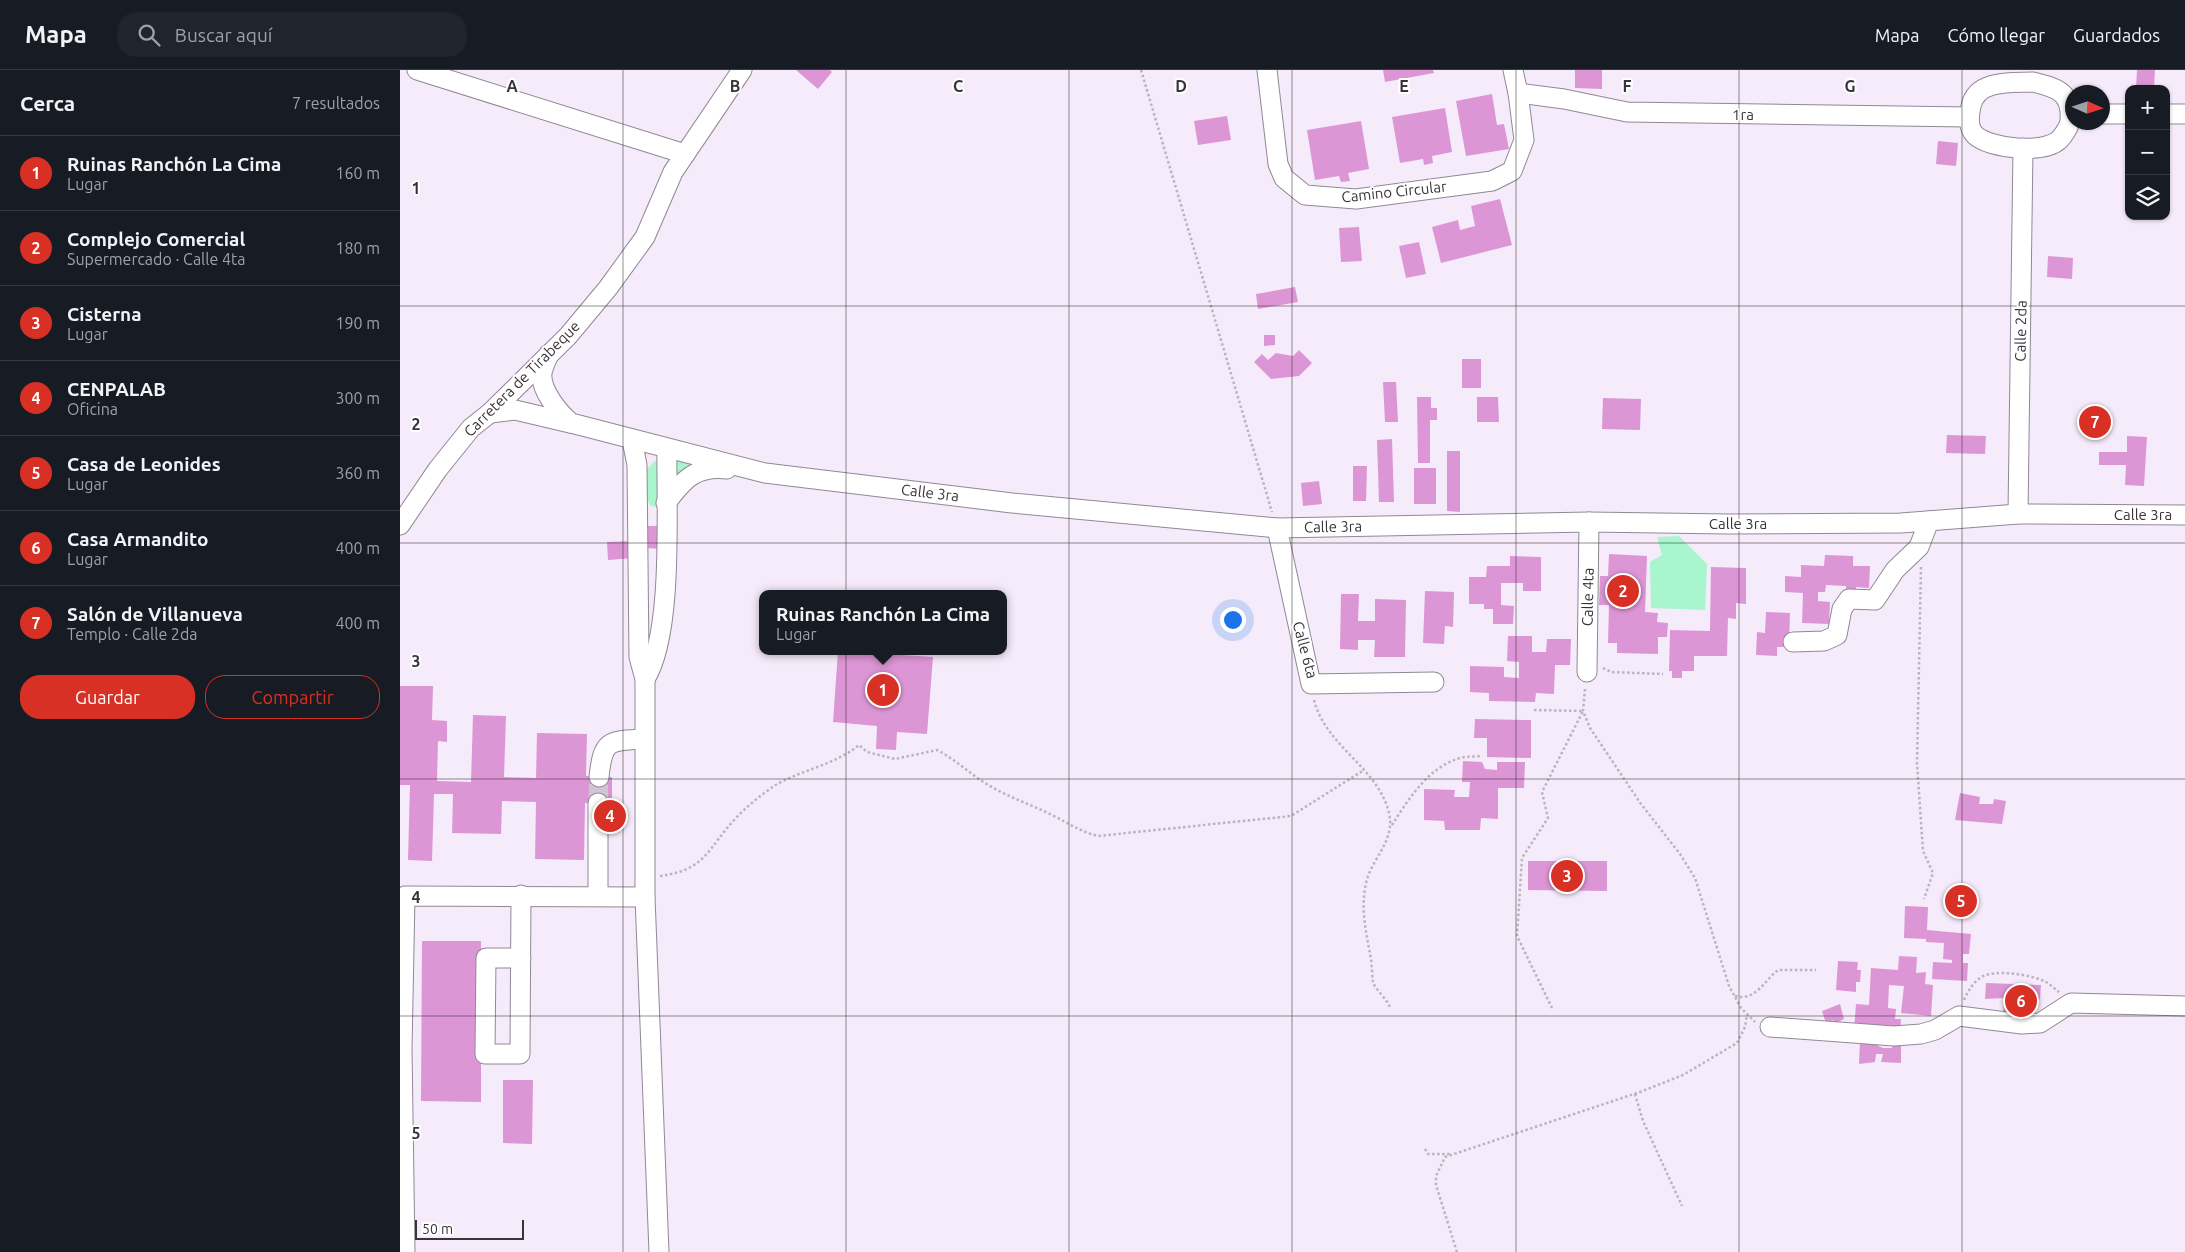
<!DOCTYPE html>
<html lang="es">
<head>
<meta charset="utf-8">
<style>
	:root { --surface:#171b24; --page:#20242c; --text:#f1f3f6; --muted:#9ea1a6; --line:#363941; --accent:#d93025 }
	body { margin:0; font-family:Ubuntu,sans-serif; background:var(--page); color:var(--text) }
	.controls { position:absolute; right:15px; top:15px; display:grid; overflow:hidden; border-radius:10px; box-shadow:0 1px 4px #0004 }
	.controls button { width:45px; height:45px; display:grid; place-items:center; padding:0; border:0; border-bottom:1px solid var(--line); background:var(--surface); color:var(--text); font:25px sans-serif }
	.compass { position:absolute; left:1665px; top:15px; width:45px; height:45px; border-radius:50%; background:var(--surface); box-shadow:0 1px 4px #0004; rotate:93deg }
	.scale { position:absolute; left:15px; bottom:12px; width:109px; box-sizing:border-box; padding-left:5px; border:2px solid #383439; border-top:0; font-size:14px; line-height:18px; white-space:nowrap; color:#383439; -webkit-text-stroke:4px #fff; paint-order:stroke }
	.you { position:absolute; left:832px; top:549px; width:18px; height:18px; margin:-12px; border:4px solid #fff; border-radius:50%; background:#1a73e8; box-shadow:0 0 0 8px #1a73e833 }
	.badge { display:grid; place-items:center; width:32px; height:32px; border-radius:50%; background:var(--accent); color:#fff; font-size:16px; font-weight:700 }
	.pin { position:absolute; translate:-50% -50%; border:2px solid #fff; box-shadow:0 1px 5px #0006 }
	.popup { position:absolute; left:359px; top:520px; width:248px; height:65px; box-sizing:border-box; display:grid; place-content:center; border-radius:10px; background:var(--surface); filter:drop-shadow(0 1px 4px #0005); font-size:16px; white-space:nowrap; color:var(--muted) }
	.popup b { font-size:19px; color:var(--text) }
	.popup::after { content:''; position:absolute; left:50%; top:100%; margin-left:-10px; border:10px solid transparent; border-top-color:var(--surface) }
	.list { margin:0; padding:0; list-style:none }
	h2 { display:flex; justify-content:space-between; align-items:center; height:65px; margin:0; padding:0 20px; font-size:21px }
	h2 small { font-size:16px; font-weight:400; color:var(--muted) }
	.list li { display:grid; grid-template-columns:32px 1fr auto; gap:15px; align-items:center; box-sizing:border-box; height:75px; padding:0 20px; border-top:1px solid var(--line) }
	.list b { display:block; font-size:19px; white-space:nowrap }
	.list p { margin:0; font-size:16px; white-space:nowrap; color:var(--muted) }
	.list em { font-size:16px; font-style:normal; color:var(--muted) }
	.actions { display:flex; gap:10px; padding:15px 20px }
	.actions a { flex:1; padding:11px 0; border:1px solid var(--accent); border-radius:20px; text-align:center; font-size:18px; color:var(--accent) }
	.actions .main { background:var(--accent); color:#fff }
	.icon { flex:none; width:28px; height:28px; fill:none; stroke:currentColor; stroke-width:2; stroke-linecap:round; stroke-linejoin:round }
	.map { position:relative; flex:none; width:1785px; height:1182px; overflow:hidden }
	header { display:flex; align-items:center; gap:30px; box-sizing:border-box; height:70px; padding:0 25px; background:var(--surface); border-bottom:1px solid var(--line) }
	header strong { font-size:24px }
	nav { display:flex; gap:28px; margin-inline-start:auto; font-size:18px }
	.search { width:350px; height:45px; background:var(--page); display:flex; align-items:center; gap:12px; box-sizing:border-box; padding:0 18px; border-radius:20px; color:var(--muted); font-size:19px }
	main { display:flex }
	aside { flex:1; background:var(--surface) }
	.map>svg:first-child { display:block }
	.green { fill:#a9f5cd }
	.building { fill:#dd96d5 }
	.lines { fill:none; stroke-linecap:round; stroke-linejoin:round }
	.minor-tunnel { stroke:#d0c6d3; stroke-width:19; stroke-dasharray:19 9; stroke-linecap:butt }
	.minor-casing { stroke:#918895; stroke-width:21 }
	.path { stroke:#bcb3bf; stroke-width:2.5; stroke-dasharray:2.5 2.5; stroke-linecap:butt }
	.minor { stroke:#fff; stroke-width:19 }
	.grid { fill:none; stroke:#383439; stroke-width:1; stroke-opacity:0.55 }
	.labels { text-anchor:middle; stroke-width:4; stroke-linejoin:round; paint-order:stroke }
	.street-label { font-size:15px; fill:#383439; stroke:#fff }
	.grid-label { font-size:16px; text-anchor:middle; font-weight:bold; fill:#383439; stroke:#fff; stroke-width:4; stroke-linejoin:round; paint-order:stroke }
</style>
</head>
<body>
<header>
<strong>Mapa</strong>
<div class="search"><svg class="icon" aria-label="search" viewBox="0 0 24 24"><circle cx="10" cy="10" r="6"/><path d="M15 15l6 6"/></svg>Buscar aquí</div>
<nav><a>Mapa</a><a>Cómo llegar</a><a>Guardados</a></nav>
</header>
<main>
<aside>
<h2>Cerca<small>7 resultados</small></h2>
<ul class="list">
<li><span class="badge">1</span><div><b>Ruinas Ranchón La Cima</b><p>Lugar</p></div><em>160 m</em></li>
<li><span class="badge">2</span><div><b>Complejo Comercial</b><p>Supermercado · Calle 4ta</p></div><em>180 m</em></li>
<li><span class="badge">3</span><div><b>Cisterna</b><p>Lugar</p></div><em>190 m</em></li>
<li><span class="badge">4</span><div><b>CENPALAB</b><p>Oficina</p></div><em>300 m</em></li>
<li><span class="badge">5</span><div><b>Casa de Leonides</b><p>Lugar</p></div><em>360 m</em></li>
<li><span class="badge">6</span><div><b>Casa Armandito</b><p>Lugar</p></div><em>400 m</em></li>
<li><span class="badge">7</span><div><b>Salón de Villanueva</b><p>Templo · Calle 2da</p></div><em>400 m</em></li>
</ul>
<div class="actions"><a class="main">Guardar</a><a>Compartir</a></div>
</aside>
<div class="map">
<svg width="1785" height="1182" viewBox="0 0 1785 1182">
	<rect width="100%" height="100%" fill="#f6ebfa"/>
	<g class="green">
		<path d="M272,389L299,392L272,421Z"/>
		<path d="M254,391H260L262,431L255,437L250,435L247,429L246,401Z"/>
		<path d="M1279,466L1307,494L1305,540L1251,538L1250,492L1262,485L1257,467Z"/>
	</g>
	<g class="building">
		<path d="M396,0H430L432,2L418,19Z"/>
		<path d="M983,0H1033L1034,3L985,12Z"/>
		<path d="M1175,0H1202V19L1175,18Z"/>
		<path d="M1737,0H1755L1754,19H1736Z"/>
		<path d="M1092,24L1097,55L1104,54L1109,79L1066,86L1056,31Z"/>
		<path d="M1045,38L1052,82L1032,86L1033,93L1024,95L1023,89L1000,93L992,47Z"/>
		<path d="M827,46L831,70L798,75L794,51Z"/>
		<path d="M961,51L969,99L948,103L950,111L941,112L939,106L915,110L907,60Z"/>
		<path d="M1538,71L1558,73L1556,96L1536,94Z"/>
		<path d="M1100,129L1112,175L1041,193L1032,157L1058,150L1060,160L1075,156L1071,136Z"/>
		<path d="M959,157L962,191L941,192L939,158Z"/>
		<path d="M1019,172L1026,204L1006,208L999,176Z"/>
		<path d="M1648,186L1673,188L1672,209L1647,207Z"/>
		<path d="M895,217L898,232L858,239L856,224Z"/>
		<path d="M864,265H875V275L864,276Z"/>
		<path d="M899,280L912,293L899,306L871,309L854,292L862,284L868,290L876,283L893,286Z"/>
		<rect x="1062" y="289" width="19" height="29"/>
		<path d="M983,312H996L998,352H985Z"/>
		<path d="M1017,327H1031V338H1037V350H1030V393H1018Z"/>
		<path d="M1077,327H1098L1099,352H1077Z"/>
		<path d="M1203,328L1241,329L1240,360L1202,359Z"/>
		<path d="M1547,365L1586,366L1585,384L1546,383Z"/>
		<path d="M1727,366L1747,367L1744,416L1725,415L1726,395H1699V382H1727Z"/>
		<path d="M992,369L994,432H979L977,370Z"/>
		<path d="M1047,381H1060V442L1047,441Z"/>
		<path d="M953,396H967L966,431H953Z"/>
		<rect x="1014" y="398" width="22" height="36"/>
		<path d="M919,411L922,434L903,436L901,413Z"/>
		<path d="M246,456H263L262,479L246,478Z"/>
		<path d="M234,471V488L208,490L207,472Z"/>
		<path d="M1209,484L1247,486L1245,542L1258,543L1257,552L1268,553L1267,567H1258V584L1217,583V573H1208L1209,535H1199L1200,506H1208Z"/>
		<path d="M1425,485L1453,486V496H1470L1469,518L1456,517V523L1446,522V516L1426,515L1425,522H1418V531L1430,532L1429,554L1402,553L1403,523L1385,522V506L1401,507V495L1424,496Z"/>
		<path d="M1110,486L1141,487V521H1123V513H1101V535L1114,536L1113,554H1093V539H1084V534H1069V507H1086L1087,496H1110Z"/>
		<path d="M1311,497L1346,498V534L1336,533V549L1328,548L1327,586H1294V601H1282V608H1272V601H1269L1270,560L1310,561Z"/>
		<path d="M1025,521L1054,522L1053,557L1045,556L1044,574L1023,573Z"/>
		<path d="M941,524H959L958,551H975V529L1006,530L1005,587H974L975,570H958V580L940,579Z"/>
		<path d="M1366,542L1390,543L1389,577H1377V586L1356,585L1357,562L1365,563Z"/>
		<path d="M1108,566H1132V582H1146L1147,569H1171L1170,595H1155L1154,624L1136,623L1135,632L1089,631V623L1070,622V596L1104,597V607L1119,608V592L1107,591Z"/>
		<path d="M438,581L533,587L527,664L497,662L496,680L476,679L477,656L433,652Z"/>
		<path d="M0,616H33L32,650L47,651V672L38,671L37,711L71,712L73,645L106,646L104,707L136,708L137,663L187,664L186,706L212,707V733H185L184,790L135,789L136,732L102,731L101,764L52,763L53,724H34L32,791L8,790L10,715H0Z"/>
		<path d="M1075,649L1131,650V688L1087,687V668H1074Z"/>
		<path d="M1063,691L1082,692L1085,699L1097,700V692H1125L1124,718H1098V749L1081,748L1080,760H1045L1044,751L1024,750V719L1055,720L1054,727H1069L1070,712H1062Z"/>
		<path d="M1560,723L1580,727L1579,734H1593L1594,729L1606,731L1602,754L1555,750Z"/>
		<path d="M1128,791H1207V821L1128,820Z"/>
		<path d="M1551,821L1571,822L1570,841L1550,839Z"/>
		<path d="M1505,836L1528,837L1527,860L1571,864L1569,884H1563V893H1568L1567,911L1532,909L1533,892L1552,893V890L1543,889L1544,873L1526,872V869L1504,868Z"/>
		<path d="M22,871H81V1032L21,1031Z"/>
		<path d="M1499,886L1517,887L1516,903L1526,902L1525,914L1533,915L1531,946L1501,943L1504,916L1489,915L1488,938L1496,939L1495,949H1501L1500,962L1454,960L1456,934L1469,935L1471,898L1498,900Z"/>
		<path d="M1438,891L1458,892L1457,900H1461L1460,912H1456V922L1436,920Z"/>
		<path d="M1586,913L1641,915L1640,929L1634,932L1633,949L1603,948L1604,928L1585,929Z"/>
		<path d="M1440,934L1444,949L1434,954L1433,950L1426,953L1422,941Z"/>
		<path d="M1460,970L1479,971L1478,976L1483,978H1492V972L1501,973V993L1481,992L1483,984H1476L1475,992L1459,994Z"/>
		<path d="M103,1010H133L132,1074L103,1073Z"/>
	</g>
	<g class="lines">
		<path class="minor-tunnel" d="M198,733L199,707"/>
		<g class="minor-casing">
			<g id="minor">
				<path d="M17,0L285,84"/>
				<path d="M867,0L878,94L884,108L905,125L956,129L1092,111L1112,101L1124,70L1118,23L1113,0"/>
				<path d="M1633,12C1657,18 1672,22 1670,50C1670,56 1663,66 1659,70C1643,84 1590,79 1575,65C1568,58 1569,45 1571,36C1577,9 1612,13 1633,12Z"/>
				<path d="M1118,23L1164,29L1227,42L1568,47"/>
				<path d="M1702,44H1729"/>
				<path d="M1766,44H1785"/>
				<path d="M149,284C147,289 143,297 142,303C140,320 159,343 171,353L365,403L612,433L877,458L1189,452L1329,454L1501,453L1618,444L1785,445"/>
				<path d="M90,343L115,340L170,353"/>
				<path d="M232,370L237,395L239,587L245,609V827L259,1182"/>
				<path d="M266,433C284,409 295,396 327,399"/>
				<path d="M1618,444L1623,78"/>
				<path d="M0,455L38,399L71,358L90,343L168,266L208,218L245,167L273,102L342,0"/>
				<path d="M877,458L911,614L1034,612"/>
				<path d="M1393,572L1424,571L1437,565L1442,539L1449,529L1475,530L1495,500L1519,477L1529,451"/>
				<path d="M1187,602L1189,452"/>
				<path d="M245,609C274,564 266,435 267,378"/>
				<path d="M199,707C203,669 209,671 244,669"/>
				<path d="M198,733V825"/>
				<path d="M121,888H86L85,984H120L121,825"/>
				<path d="M1370,957L1494,966L1521,964L1535,960L1559,946L1622,954L1640,953L1671,933L1785,936"/>
				<path d="M5,1182L2,979L5,826L245,827"/>
			</g>
		</g>
		<g class="path">
			<path d="M741,0L872,442"/>
			<path d="M1521,497L1517,693L1523,781L1533,803L1524,829"/>
			<path d="M1203,598L1211,602L1263,604"/>
			<path d="M1185,619L1183,641L1190,658L1241,734L1280,784L1295,808L1329,916L1341,938L1355,952"/>
			<path d="M914,630C926,677 978,697 989,743C995,768 976,785 968,806C959,834 966,862 971,889C972,897 972,905 973,912C975,919 986,928 990,937"/>
			<path d="M1134,640L1183,641L1142,722L1148,748L1122,788L1117,866L1153,940"/>
			<path d="M992,755C1008,730 1027,699 1057,689C1064,686 1073,687 1081,686"/>
			<path d="M260,806C307,800 308,777 336,748C346,737 361,725 374,716C400,700 435,695 459,675L467,682L495,689L537,680C555,689 569,703 585,713C607,727 630,734 652,745C668,753 681,762 698,766L891,746L964,700"/>
			<path d="M1335,926C1355,932 1365,910 1378,900H1416"/>
			<path d="M1564,930C1568,921 1573,913 1580,908C1593,898 1633,905 1646,912C1651,915 1655,919 1659,922"/>
			<path d="M1235,1024L1243,1051L1282,1136"/>
			<path d="M1025,1079L1028,1084H1051"/>
			<path d="M1057,1182L1036,1115V1106L1045,1087L1240,1022L1283,1005L1337,973L1345,957L1347,944"/>
		</g>
		<use href="#minor" class="minor"/>
	</g>
	<path class="grid" d="M223,0V1182M446,0V1182M669,0V1182M892,0V1182M1116,0V1182M1339,0V1182M1562,0V1182M0,236H1785M0,473H1785M0,709H1785M0,946H1785"/>
	<g class="labels">
		<g class="street-label">
			<text x="1343" y="50">1ra</text>
			<text transform="translate(994 122) rotate(-6)" y="5">Camino Circular</text>
			<text transform="translate(1621 261) rotate(-89)" y="5">Calle 2da</text>
			<text transform="translate(122 309) rotate(-45)" y="5">Carretera de Tirabeque</text>
			<text transform="translate(530 423) rotate(7)" y="5">Calle 3ra</text>
			<text x="1743" y="450">Calle 3ra</text>
			<text x="1338" y="459">Calle 3ra</text>
			<text transform="translate(933 457) rotate(-1)" y="5">Calle 3ra</text>
			<text transform="translate(1188 527) rotate(-89)" y="5">Calle 4ta</text>
			<text transform="translate(905 580) rotate(75)" y="5">Calle 6ta</text>
		</g>
	</g>
	<g class="grid-label">
		<text x="112" y="22">A</text>
		<text x="335" y="22">B</text>
		<text x="558" y="22">C</text>
		<text x="781" y="22">D</text>
		<text x="1004" y="22">E</text>
		<text x="1227" y="22">F</text>
		<text x="1450" y="22">G</text>
		<text x="16" y="124">1</text>
		<text x="16" y="360">2</text>
		<text x="16" y="597">3</text>
		<text x="16" y="833">4</text>
		<text x="16" y="1069">5</text>
	</g>
</svg>
<div class="controls">
<button>+</button>
<button>−</button>
<button><svg class="icon" aria-label="layers" viewBox="0 0 24 24"><path d="M12 4l9 5-9 5-9-5zM3 14l9 5 9-5"/></svg></button>
</div>
<svg class="compass" viewBox="-18 -18 36 36"><path d="M0-13l5 13h-10z" fill="#e53935"/><path d="M0 13l5-13h-10z" fill="#9ea1a6"/></svg>
<div class="scale">50 m</div>
<div class="you"></div>
<div class="pin badge" style="left:483px;top:620px">1</div>
<div class="popup"><b>Ruinas Ranchón La Cima</b>Lugar</div>
<div class="pin badge" style="left:1223px;top:521px">2</div>
<div class="pin badge" style="left:1167px;top:806px">3</div>
<div class="pin badge" style="left:210px;top:746px">4</div>
<div class="pin badge" style="left:1561px;top:831px">5</div>
<div class="pin badge" style="left:1621px;top:931px">6</div>
<div class="pin badge" style="left:1695px;top:352px">7</div>
</div>
</main>
</body>
</html>
